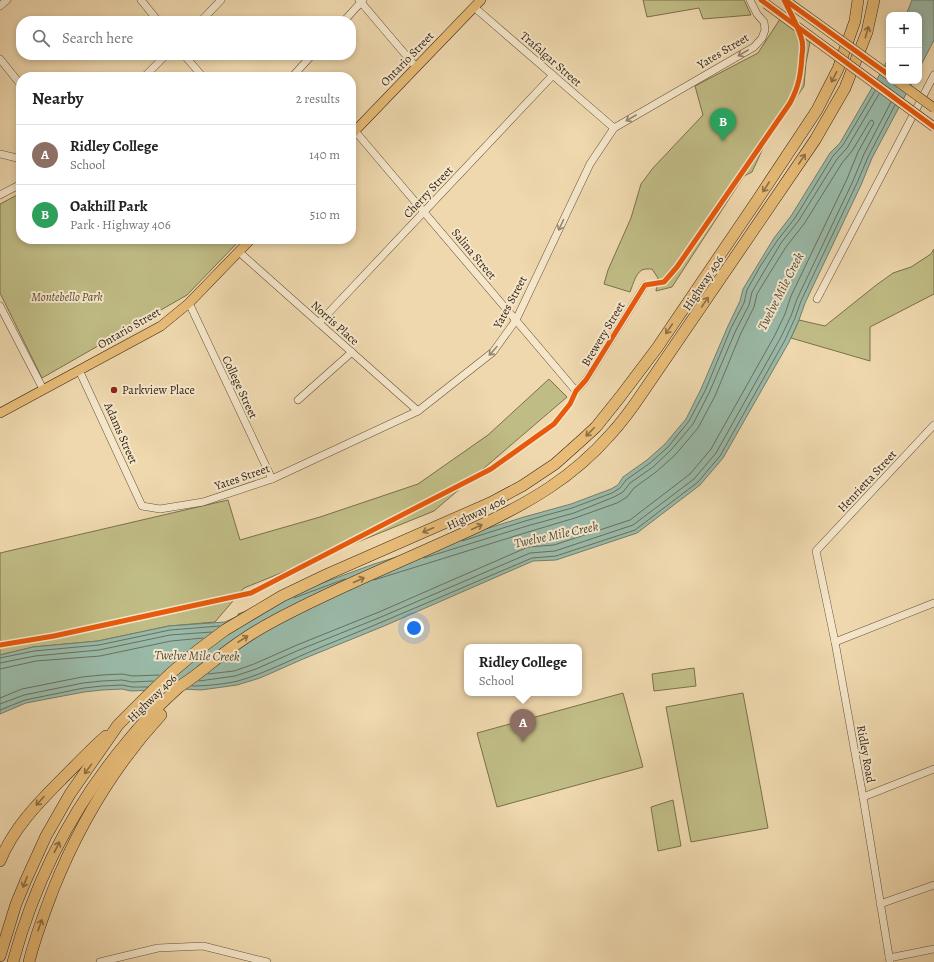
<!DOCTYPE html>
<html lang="en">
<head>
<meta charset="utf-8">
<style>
	:root { --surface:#fff; --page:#f2f2f2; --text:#222; --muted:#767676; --line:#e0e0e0; --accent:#0f766e }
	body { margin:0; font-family:Alegreya,serif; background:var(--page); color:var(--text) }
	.controls { position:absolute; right:12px; top:12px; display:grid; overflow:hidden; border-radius:8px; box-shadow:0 2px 6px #0003 }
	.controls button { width:36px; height:36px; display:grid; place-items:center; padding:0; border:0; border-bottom:1px solid var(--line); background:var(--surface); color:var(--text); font:20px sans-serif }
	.you { position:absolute; left:414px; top:628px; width:14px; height:14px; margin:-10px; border:3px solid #fff; border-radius:50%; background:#1a73e8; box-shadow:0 0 0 6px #1a73e833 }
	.badge { display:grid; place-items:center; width:26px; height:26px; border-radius:50%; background:var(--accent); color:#fff; font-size:13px; font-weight:700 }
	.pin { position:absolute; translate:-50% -33px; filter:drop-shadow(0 1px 2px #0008) }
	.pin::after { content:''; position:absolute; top:21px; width:14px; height:12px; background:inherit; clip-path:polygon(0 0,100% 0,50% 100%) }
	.popup { position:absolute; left:464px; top:644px; width:118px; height:52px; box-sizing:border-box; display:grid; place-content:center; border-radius:8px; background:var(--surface); filter:drop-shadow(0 1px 3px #0005); font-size:13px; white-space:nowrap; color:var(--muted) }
	.popup b { font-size:15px; color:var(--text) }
	.popup::after { content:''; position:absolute; left:50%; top:100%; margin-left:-8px; border:8px solid transparent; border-top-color:var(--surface) }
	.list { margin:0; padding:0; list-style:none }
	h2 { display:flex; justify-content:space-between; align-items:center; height:52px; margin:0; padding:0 16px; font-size:17px }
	h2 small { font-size:13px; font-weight:400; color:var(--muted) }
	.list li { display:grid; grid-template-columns:26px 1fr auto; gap:12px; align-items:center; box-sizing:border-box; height:60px; padding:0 16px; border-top:1px solid var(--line) }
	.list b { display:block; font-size:15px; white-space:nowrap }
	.list p { margin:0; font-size:13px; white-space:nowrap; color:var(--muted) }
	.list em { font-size:13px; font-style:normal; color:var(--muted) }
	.icon { flex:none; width:22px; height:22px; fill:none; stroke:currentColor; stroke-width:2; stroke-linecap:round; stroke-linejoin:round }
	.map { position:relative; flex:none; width:934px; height:962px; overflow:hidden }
	.search { position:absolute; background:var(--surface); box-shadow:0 2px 6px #0003; left:16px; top:16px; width:340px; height:44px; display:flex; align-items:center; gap:10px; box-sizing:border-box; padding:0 14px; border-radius:16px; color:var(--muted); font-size:15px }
	.panel { position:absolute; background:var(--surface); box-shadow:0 2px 6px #0003; left:16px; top:72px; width:340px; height:172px; border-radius:16px }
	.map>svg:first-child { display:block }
	.green { fill:#c0bc85; stroke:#7a704d }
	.water { fill:#9abaa9; stroke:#727e6e }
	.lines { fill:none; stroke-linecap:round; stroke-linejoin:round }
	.shore { stroke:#68705f; stroke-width:1 }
	.minor-casing { stroke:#64523b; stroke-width:8 }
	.major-casing { stroke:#352515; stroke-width:10 }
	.highway-casing { stroke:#352515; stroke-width:12 }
	.minor { stroke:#f5e6ca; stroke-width:7 }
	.major { stroke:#e8bc77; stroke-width:9 }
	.highway { stroke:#e8bc77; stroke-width:11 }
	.major-bridge-casing { stroke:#352515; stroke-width:10; stroke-linecap:butt }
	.major-bridge { stroke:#e8bc77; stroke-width:9 }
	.cycleway-casing { stroke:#f5e6ca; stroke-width:8 }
	.cycleway { stroke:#e8590c; stroke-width:5 }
	.oneway { stroke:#8e7046 }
	.oneway2 { stroke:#958670 }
	.poi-dot { fill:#8f2418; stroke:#f5e6ca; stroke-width:1.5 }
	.labels { text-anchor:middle; stroke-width:4; stroke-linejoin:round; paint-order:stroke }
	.street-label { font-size:12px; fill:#352515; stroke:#f5e6ca }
	.park-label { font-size:12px; font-style:italic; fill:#584b31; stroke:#f5e6ca }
	.poi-label { font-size:12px; fill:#352515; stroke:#f5e6ca; text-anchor:start }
	.water-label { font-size:13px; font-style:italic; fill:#4e4a3a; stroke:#f5e6ca }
</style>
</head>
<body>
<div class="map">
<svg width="934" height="962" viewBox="0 0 934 962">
	<rect width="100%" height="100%" fill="#efd8ae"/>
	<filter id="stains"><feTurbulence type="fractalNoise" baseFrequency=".005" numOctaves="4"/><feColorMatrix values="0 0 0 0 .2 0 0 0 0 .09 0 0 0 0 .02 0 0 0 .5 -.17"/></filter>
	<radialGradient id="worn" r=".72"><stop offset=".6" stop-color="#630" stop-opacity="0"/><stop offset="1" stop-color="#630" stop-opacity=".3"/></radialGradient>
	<g class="green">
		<path d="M643,0H744L751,15L703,19L699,8L647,17Z"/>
		<path d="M780,19L810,42L806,63L804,86L764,146L752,172L744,176L672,287L656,291L658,278L652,269C651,269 645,269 645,269C636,270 633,285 630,292L604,284L608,270L631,218L641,184L653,168L703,115L695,86L758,53Z"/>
		<path d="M21,193V239H241L187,295L42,378L0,293V204Z"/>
		<path d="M934,249V294L870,327V361L791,338L799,320L825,326L875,286L893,273L911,267L931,254Z"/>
		<path d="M549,379L567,397L434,511L244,588L215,622L169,626L98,641L33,647L0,655V553L228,500L240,540L320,517L418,484L488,435Z"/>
		<path d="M694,668L696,686L654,691L652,674Z"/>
		<path d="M623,693L643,767L497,807L477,733Z"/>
		<path d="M743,693L768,828L691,842L666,707Z"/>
		<path d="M673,800L681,846L658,851L651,807Z"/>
	</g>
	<g class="water">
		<path d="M912,0H934V40L919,69V15H906Z"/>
		<path d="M889,56V81H913L872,158L861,185L805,303L799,320L789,342L723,458L700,485L637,533L556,560L533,561L384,626L303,659L260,678L237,685L201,690L183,689L131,691L122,689L102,690L84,692L26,703L0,714V655L33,647L98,641L169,626L225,622L238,616V614L374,564L524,517L571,504L611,489L618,485L623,477L647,460L665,444L686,419L701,389L728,326L740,301L743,289L774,238L791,216L830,153L840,143L884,67Z"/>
	</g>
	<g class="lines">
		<g class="shore">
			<path d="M462,541L525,521L572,508L612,493L620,488L626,480L650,463L668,447L689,421L705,391L731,328L744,303L747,290L761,265L777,241L795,218L833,156L843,145L875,91"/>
			<path d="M424,558L527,526L574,513L614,497L623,492L630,483L653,467L671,450L693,424L709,393L736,330L749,305L752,292L766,268L781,243L799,220L837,159L847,148L879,94"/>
			<path d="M294,598L345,579"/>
			<path d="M0,658L34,651L99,645L170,630L220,626"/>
			<path d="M0,663L35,656L99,650L170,635L212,632"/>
			<path d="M0,669L36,661L100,656L171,641L203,638"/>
			<path d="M208,674L234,671L254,664L297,645L379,612L528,547L554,545L630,520L690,474L711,449L775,335L785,314L791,296L847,179L858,152L874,123L873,121L872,120L870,121L852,151L842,163L804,224L786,247L771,271L757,294L754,307L741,333L715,396L698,428L675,455L656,472L634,488L627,497L617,503L575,518L528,532L374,580"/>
			<path d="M199,681L235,676L256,669L299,650L381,617L530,553L555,551L633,525L694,479L716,453L781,337L791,316L797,299L853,181L864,154L891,102"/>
			<path d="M192,686C205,686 226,684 238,681C266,673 292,659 319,648C391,619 461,588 532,558L556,556L635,530L698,482L720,456L785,340L795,318L801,301L857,183L868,157L895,105"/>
			<path d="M0,698L22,689L82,677L102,675L122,674L133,676L159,675"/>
			<path d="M0,704L24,695L83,683L102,681L122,680L132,682L153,681"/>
			<path d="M0,710L25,700L84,688L102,686L122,685L132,687H148"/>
		</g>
		<g class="minor-casing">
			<g id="minor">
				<path d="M141,0L158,21"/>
				<path d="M359,0L416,67"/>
				<path d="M0,6L7,0"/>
				<path d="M474,7L614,128"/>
				<path d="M201,21L221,0"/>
				<path d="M344,21L363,0"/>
				<path d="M184,55L203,77"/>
				<path d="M0,59L21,85"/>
				<path d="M144,77L166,55"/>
				<path d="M292,77L312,55"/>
				<path d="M355,131L576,391L586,380L645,285"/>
				<path d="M0,154L21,159"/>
				<path d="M0,195L21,184"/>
				<path d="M239,252L418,411"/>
				<path d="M817,299L934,75"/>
				<path d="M189,303L272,479"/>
				<path d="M0,306L43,389"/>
				<path d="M319,323L553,75"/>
				<path d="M79,370L142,506L160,509L203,502L272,479L418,411L493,352L516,320L590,164L614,128L754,47L762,38L765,30L764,22L757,14L750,0"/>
				<path d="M298,400L352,352"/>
				<path d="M835,642L934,603"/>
				<path d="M863,797L934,769"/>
				<path d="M880,904L934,885"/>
				<path d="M889,958L934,949"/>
				<path d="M100,962L158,948L203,946L267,962"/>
				<path d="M890,962L863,797L835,642L816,551L934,425"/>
			</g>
		</g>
		<g class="major-casing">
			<g id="major">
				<path d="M351,135L481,0"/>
				<path d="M0,413L161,326L189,303L251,239"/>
			</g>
		</g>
		<g class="highway-casing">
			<g id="highway">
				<path d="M0,861C13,829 37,804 61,780C76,765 90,750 106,736"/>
				<path d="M0,956L16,904L26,880L46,836L70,794L118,725L141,702L171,673L197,651L225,630L245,618L282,596L328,574L490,503L522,486L555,464L583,439L596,427L620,397L657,348L758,199L817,110L838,69L855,21L858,0"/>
				<path d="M13,962C35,880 72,808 126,743C142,723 160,704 179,687C186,682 194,677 201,671C219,657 237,642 258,630C288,612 321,597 354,582C396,563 438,545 479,526C530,502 572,478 610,435C622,422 633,407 643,392L815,140L845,88L867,32L874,0"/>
				<path d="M29,962C35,937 44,914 53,890C79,825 114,766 161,715"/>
			</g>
		</g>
		<use href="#minor" class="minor"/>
		<use href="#major" class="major"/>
		<use href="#highway" class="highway"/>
		<g class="major-bridge-casing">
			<g id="major-bridge">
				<path d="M785,0L889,75"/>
				<path d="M766,4L934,127"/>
				<path d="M897,81L934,108"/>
			</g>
		</g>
		<use href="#major-bridge" class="major-bridge"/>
		<g class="cycleway-casing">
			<g id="cycleway">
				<path d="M761,0L934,127"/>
				<path d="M785,0L889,75"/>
				<path d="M0,645L54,636L251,593L491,469L554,424L570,404L576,391L586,380L645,285L664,282L677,267L790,103C799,86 801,74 802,55C803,49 803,42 801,37C797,24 790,12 784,0"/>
			</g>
		</g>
		<use href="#cycleway" class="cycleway"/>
	</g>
	<defs><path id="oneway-shaft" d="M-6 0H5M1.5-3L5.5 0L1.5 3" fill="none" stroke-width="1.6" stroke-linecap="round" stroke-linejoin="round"/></defs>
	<g class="oneway">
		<use href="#oneway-shaft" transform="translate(867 32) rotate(-73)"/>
		<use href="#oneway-shaft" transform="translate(834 77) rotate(117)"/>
		<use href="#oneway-shaft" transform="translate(802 159) rotate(-56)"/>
		<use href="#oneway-shaft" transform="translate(766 187) rotate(123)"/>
		<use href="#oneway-shaft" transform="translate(705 302) rotate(-56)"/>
		<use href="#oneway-shaft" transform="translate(669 329) rotate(124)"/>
		<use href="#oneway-shaft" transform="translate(590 432) rotate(134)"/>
		<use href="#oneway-shaft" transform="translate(477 527) rotate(-25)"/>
		<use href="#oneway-shaft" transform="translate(428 530) rotate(157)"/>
		<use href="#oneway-shaft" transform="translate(359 580) rotate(-24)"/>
		<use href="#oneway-shaft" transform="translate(243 639) rotate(-33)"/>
		<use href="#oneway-shaft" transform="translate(88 769) rotate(126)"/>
		<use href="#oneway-shaft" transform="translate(40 801) rotate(132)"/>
		<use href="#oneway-shaft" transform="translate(57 847) rotate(-64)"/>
		<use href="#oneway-shaft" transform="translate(25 882) rotate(112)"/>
		<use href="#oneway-shaft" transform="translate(40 925) rotate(-71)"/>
	</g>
	<g class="oneway2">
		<use href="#oneway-shaft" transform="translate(743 53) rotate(150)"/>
		<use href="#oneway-shaft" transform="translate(631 118) rotate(150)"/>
		<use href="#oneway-shaft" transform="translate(561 225) rotate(115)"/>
		<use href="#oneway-shaft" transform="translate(493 351) rotate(132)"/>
	</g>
	<circle class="poi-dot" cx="114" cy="390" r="4"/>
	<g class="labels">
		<g class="street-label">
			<text transform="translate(723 51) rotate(-31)" y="4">Yates Street</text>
			<text transform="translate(407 59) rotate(-46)" y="4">Ontario Street</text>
			<text transform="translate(551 59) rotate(41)" y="4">Trafalgar Street</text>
			<text transform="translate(428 192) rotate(-47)" y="4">Cherry Street</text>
			<text transform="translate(474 254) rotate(50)" y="4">Salina Street</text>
			<text transform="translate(703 283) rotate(-56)" y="4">Highway 406</text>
			<text transform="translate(510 302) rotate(-62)" y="4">Yates Street</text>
			<text transform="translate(335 323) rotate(42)" y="4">Norris Place</text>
			<text transform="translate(129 328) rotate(-30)" y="4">Ontario Street</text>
			<text transform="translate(603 334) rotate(-59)" y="4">Brewery Street</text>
			<text transform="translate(240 387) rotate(65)" y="4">College Street</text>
			<text transform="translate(121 433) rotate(66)" y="4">Adams Street</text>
			<text transform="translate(242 477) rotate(-19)" y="4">Yates Street</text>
			<text transform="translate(867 481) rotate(-47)" y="4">Henrietta Street</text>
			<text transform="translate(476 513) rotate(-25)" y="4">Highway 406</text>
			<text transform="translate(152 698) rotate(-44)" y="4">Highway 406</text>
			<text transform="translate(866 754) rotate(80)" y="4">Ridley Road</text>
		</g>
		<g class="park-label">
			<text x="67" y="301">Montebello Park</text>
		</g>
		<g class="poi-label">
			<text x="122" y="394">Parkview Place</text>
		</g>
		<g class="water-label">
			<text transform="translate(780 291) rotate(-63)" y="5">Twelve Mile Creek</text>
			<text transform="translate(556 534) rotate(-12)" y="5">Twelve Mile Creek</text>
			<text transform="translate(197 655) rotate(1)" y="5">Twelve Mile Creek</text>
		</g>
	</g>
	<rect width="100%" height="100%" filter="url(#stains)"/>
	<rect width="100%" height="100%" fill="url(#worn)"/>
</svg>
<div class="controls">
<button>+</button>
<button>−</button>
</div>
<div class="you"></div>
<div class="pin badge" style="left:523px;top:742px;background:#8d6e63">A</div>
<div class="popup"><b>Ridley College</b>School</div>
<div class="pin badge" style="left:723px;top:141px;background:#2e9e5b">B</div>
<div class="search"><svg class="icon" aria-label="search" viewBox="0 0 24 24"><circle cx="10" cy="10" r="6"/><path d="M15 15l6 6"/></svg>Search here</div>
<section class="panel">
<h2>Nearby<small>2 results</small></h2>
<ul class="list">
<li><span class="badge" style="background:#8d6e63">A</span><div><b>Ridley College</b><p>School</p></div><em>140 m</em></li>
<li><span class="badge" style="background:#2e9e5b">B</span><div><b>Oakhill Park</b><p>Park · Highway 406</p></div><em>510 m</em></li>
</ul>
</section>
</div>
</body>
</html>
